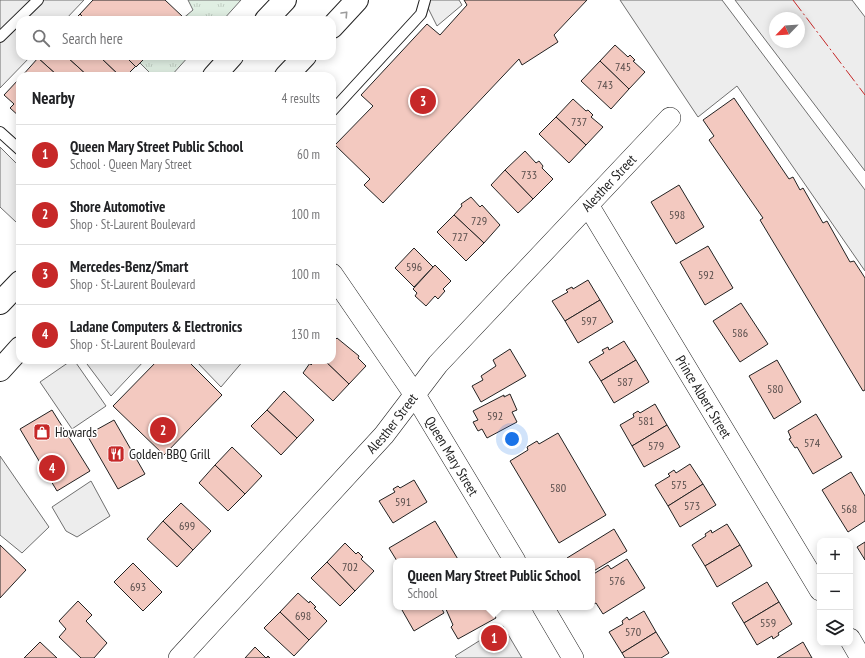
<!DOCTYPE html>
<html lang="en">
<head>
<meta charset="utf-8">
<style>
	:root { --surface:#fff; --page:#f6f6f6; --text:#202124; --muted:#757577; --line:#e0e0e0; --accent:#c62828 }
	body { margin:0; font-family:"PT Sans Narrow",sans-serif; background:var(--page); color:var(--text) }
	.controls { position:absolute; right:12px; bottom:12px; display:grid; overflow:hidden; border-radius:8px; box-shadow:0 2px 10px #0003 }
	.controls button { width:36px; height:36px; display:grid; place-items:center; padding:0; border:0; border-bottom:1px solid var(--line); background:var(--surface); color:var(--text); font:20px sans-serif }
	.compass { position:absolute; left:769px; top:12px; width:36px; height:36px; border-radius:50%; background:var(--surface); box-shadow:0 2px 10px #0003; rotate:245deg }
	.you { position:absolute; left:512px; top:439px; width:14px; height:14px; margin:-10px; border:3px solid #fff; border-radius:50%; background:#1a73e8; box-shadow:0 0 0 6px #1a73e833 }
	.badge { display:grid; place-items:center; width:26px; height:26px; border-radius:50%; background:var(--accent); color:#fff; font-size:13px; font-weight:700 }
	.pin { position:absolute; translate:-50% -50%; border:2px solid #fff; box-shadow:0 1px 4px #0006 }
	.popup { position:absolute; left:393px; top:558px; width:202px; height:52px; box-sizing:border-box; display:grid; place-content:center; border-radius:8px; background:var(--surface); filter:drop-shadow(0 1px 3px #0005); font-size:13px; white-space:nowrap; color:var(--muted) }
	.popup b { font-size:15px; color:var(--text) }
	.popup::after { content:''; position:absolute; left:50%; top:100%; margin-left:-8px; border:8px solid transparent; border-top-color:var(--surface) }
	.list { margin:0; padding:0; list-style:none }
	h2 { display:flex; justify-content:space-between; align-items:center; height:52px; margin:0; padding:0 16px; font-size:17px }
	h2 small { font-size:13px; font-weight:400; color:var(--muted) }
	.list li { display:grid; grid-template-columns:26px 1fr auto; gap:12px; align-items:center; box-sizing:border-box; height:60px; padding:0 16px; border-top:1px solid var(--line) }
	.list b { display:block; font-size:15px; white-space:nowrap }
	.list p { margin:0; font-size:13px; white-space:nowrap; color:var(--muted) }
	.list em { font-size:13px; font-style:normal; color:var(--muted) }
	.icon { flex:none; width:22px; height:22px; fill:none; stroke:currentColor; stroke-width:2; stroke-linecap:round; stroke-linejoin:round }
	.map { position:relative; flex:none; width:865px; height:658px; overflow:hidden }
	.search { position:absolute; background:var(--surface); box-shadow:0 2px 10px #0003; left:16px; top:16px; width:320px; height:44px; display:flex; align-items:center; gap:10px; box-sizing:border-box; padding:0 14px; border-radius:12px; color:var(--muted); font-size:15px }
	.panel { position:absolute; background:var(--surface); box-shadow:0 2px 10px #0003; left:16px; top:72px; width:320px; height:292px; border-radius:12px }
	.map>svg:first-child { display:block }
	.grass { fill:url(#grass-tufts); stroke:#6f6f6f }
	.parking { fill:#ededed; stroke:#6f6f6f; fill-rule:evenodd }
	.building { fill:#f3c9c0; stroke:#222 }
	.lines { fill:none; stroke-linecap:round; stroke-linejoin:round }
	.lane-casing { stroke:#222; stroke-width:12 }
	.street-casing { stroke:#222; stroke-width:22 }
	.secondary-casing { stroke:#222; stroke-width:24 }
	.lane { stroke:#fff; stroke-width:10 }
	.street { stroke:#fff; stroke-width:21 }
	.secondary { stroke:#fff; stroke-width:22 }
	.power { stroke:#c62828; stroke-width:1; stroke-dasharray:14 3 2 3; stroke-linecap:butt }
	.oneway { stroke:#9c9c9c }
	.labels { text-anchor:middle; stroke-width:3; stroke-linejoin:round; paint-order:stroke }
	.number-label { font-size:12px; fill:#564c4a }
	.street-label { font-size:14px; fill:#222; stroke:#fff }
	.poi-label { font-size:14px; fill:#222; stroke:#fff; text-anchor:start }
</style>
</head>
<body>
<div class="map">
<svg width="865" height="658" viewBox="0 0 865 658">
	<defs>
		<pattern id="grass-tufts" width="24" height="20" patternUnits="userSpaceOnUse"><rect width="24" height="20" fill="#e0efe3"/><path d="M3 7l-1-3M5 7V3M7 7l1-3M15 17l-1-3M17 17v-4M19 17l1-3" fill="none" stroke="#c0cdc2"/></pattern>
	</defs>
	<rect width="100%" height="100%" fill="#fff"/>
	<g class="grass">
		<path d="M188,0H241L223,20H181L193,10Z"/>
		<path d="M147,56H189L171,76H153L140,63Z"/>
	</g>
	<g class="parking">
		<path d="M0,0H84L65,20H20V56H31L0,88Z"/>
		<path d="M424,0H459L462,5L437,26Z"/>
		<path d="M620,0H722L865,190V271L737,86L698,117Z"/>
		<path d="M735,0H852L865,17V171ZM775,18H799V42H775Z"/>
		<path d="M0,147L20,167V218L16,222L0,207Z"/>
		<path d="M72,360H74L106,406L72,429L40,382Z"/>
		<path d="M84,360H145L111,396Z"/>
		<path d="M195,360H244L221,387Z"/>
		<path d="M0,456L49,527L22,553L0,535Z"/>
		<path d="M91,481L110,516L77,537L66,531L52,507Z"/>
		<path d="M503,626L522,658H457L455,656Z"/>
	</g>
	<g class="building">
		<path d="M93,0H165L183,17L181,20H86L80,14Z"/>
		<path d="M464,0H587L554,35L558,42L522,65L519,59L383,203L364,185L370,179L335,145L373,106L361,95L427,24L440,35L467,5Z"/>
		<path d="M80,14L86,20H74Z"/>
		<path d="M615,45L628,57L630,55L635,60L633,61L645,72L629,89L600,61Z"/>
		<path d="M40,56H66L88,76H58L38,58Z"/>
		<path d="M66,56H99L120,76H88Z"/>
		<path d="M99,56H125L136,66L126,76H120Z"/>
		<path d="M125,56H147L136,67Z"/>
		<path d="M38,58L58,76H22Z"/>
		<path d="M600,61L629,89L611,109L581,81Z"/>
		<path d="M19,79L20,80V117L10,108L14,104L4,95Z"/>
		<path d="M734,98L789,179L793,177L800,190L803,188L823,223L827,221L850,262L854,261L865,278V390L863,391L760,220L763,218L709,140L714,136L703,120Z"/>
		<path d="M573,99L586,111L588,110L593,115L591,117L603,127L586,145L556,117Z"/>
		<path d="M556,117L586,145L569,163L539,134Z"/>
		<path d="M525,151L536,163L539,161L543,166L542,168L553,179L533,199L505,170Z"/>
		<path d="M505,170L533,199L518,213L491,185Z"/>
		<path d="M679,185L704,227L676,244L651,202Z"/>
		<path d="M471,197L480,207L482,205L500,225L484,243L454,215L462,206L461,204Z"/>
		<path d="M454,215L484,243L466,261L437,232Z"/>
		<path d="M708,246L733,288L705,305L680,262Z"/>
		<path d="M414,248L433,267L414,287L395,268Z"/>
		<path d="M435,265L451,281L443,289L445,291L438,299L435,296L426,306L415,296L417,293L413,289Z"/>
		<path d="M588,280L600,300L565,321L552,301L568,292L566,290L572,287L573,289Z"/>
		<path d="M600,300L613,322L578,343L565,321Z"/>
		<path d="M741,303L768,344L740,362L713,321Z"/>
		<path d="M337,338L359,356L358,358L366,366L349,384L324,360H332V340L334,341Z"/>
		<path d="M624,341L636,360L601,381L589,362L604,353L602,350L608,347L609,350Z"/>
		<path d="M510,349L526,376L481,402L472,386L483,380L481,376L496,366L493,360Z"/>
		<path d="M158,360H187L222,395L164,455L113,406Z"/>
		<path d="M316,360H324L349,384L333,401L303,373L310,363L311,365Z"/>
		<path d="M636,360L649,382L614,403L601,381Z"/>
		<path d="M777,360L801,402L774,419L749,376Z"/>
		<path d="M284,391L314,420L297,438L267,410Z"/>
		<path d="M510,394L517,410L512,412L517,422L487,438L482,429L478,431L473,422L478,420L473,411L504,395V397Z"/>
		<path d="M655,404L667,425L632,446L620,425L634,417L633,414L638,411L640,413Z"/>
		<path d="M52,410L90,471L57,491L20,429Z"/>
		<path d="M267,410L297,438L281,455L251,426Z"/>
		<path d="M816,414L842,457L813,474L797,447L795,448L789,439L791,438L788,431Z"/>
		<path d="M114,420L145,474L118,489L87,435Z"/>
		<path d="M667,425L680,447L644,467L632,446Z"/>
		<path d="M558,433L606,515L559,543L510,461L528,450L527,447L537,441L539,444Z"/>
		<path d="M232,447L262,476L245,494L215,465Z"/>
		<path d="M690,464L703,484L668,506L655,485L670,476L668,474L674,470L676,473Z"/>
		<path d="M215,465L245,494L228,511L199,483Z"/>
		<path d="M851,472L865,496V521L848,532L822,490Z"/>
		<path d="M414,480L427,502L393,523L379,501L395,492L393,489L398,486L400,488Z"/>
		<path d="M703,484L716,505L680,527L668,506Z"/>
		<path d="M181,503L211,531L193,550L163,521Z"/>
		<path d="M163,521L193,550L177,567L147,539Z"/>
		<path d="M435,521L459,561H397L389,548Z"/>
		<path d="M727,524L740,545L705,566L692,545L706,536L705,534L711,530L712,533Z"/>
		<path d="M614,529L627,551L592,572V561H569L567,558Z"/>
		<path d="M865,542V560L857,547Z"/>
		<path d="M345,543L356,554L358,552L363,557L361,559L374,571L355,591L327,562Z"/>
		<path d="M0,545L26,570L0,598Z"/>
		<path d="M740,545L752,566L717,587L705,566Z"/>
		<path d="M627,559L645,588L603,614L596,603L592,605V575L608,565L611,569Z"/>
		<path d="M327,562L355,591L340,606L311,578Z"/>
		<path d="M133,563L162,592L143,611L114,582Z"/>
		<path d="M767,582L779,602L744,623L732,603Z"/>
		<path d="M298,593L309,603L310,601L316,607L314,608L327,621L309,640L280,612Z"/>
		<path d="M78,601L92,615L86,621L107,643L94,658H81L59,637L66,629L59,621Z"/>
		<path d="M779,602L792,624L778,633L779,635L773,639L772,636L757,645L744,623Z"/>
		<path d="M407,607H441L444,613L414,631L402,610Z"/>
		<path d="M445,607H490L496,618L458,639L451,627L453,625Z"/>
		<path d="M644,611L656,632L622,653L609,632L623,624L622,621L627,617L629,620Z"/>
		<path d="M280,612L309,640L294,656L264,628Z"/>
		<path d="M656,632L669,653L661,658H625L622,653Z"/>
		<path d="M40,642L57,658H24Z"/>
		<path d="M803,642L812,658H777Z"/>
		<path d="M255,647L266,658L268,656L270,658H245Z"/>
	</g>
	<g class="lines">
		<g class="lane-casing">
			<g id="lane">
				<path d="M0,37L38,0"/>
				<path d="M332,111L421,14L425,0"/>
				<path d="M0,132L20,150"/>
			</g>
		</g>
		<g class="street-casing">
			<g id="street">
				<path id="s1" d="M588,205L820,590"/>
				<path id="s2" d="M332,274L415,395L515,561"/>
				<path d="M543,607L573,658"/>
				<path d="M850,639L861,658"/>
				<path id="s3" d="M179,658L384,435L438,364L670,118"/>
			</g>
		</g>
		<g class="secondary-casing">
			<g id="secondary">
				<path d="M266,20L285,0"/>
				<path d="M332,27L357,0"/>
				<path d="M214,76L232,56"/>
				<path d="M286,76L305,56"/>
				<path d="M0,303L20,282"/>
				<path d="M0,370L20,348"/>
			</g>
		</g>
		<use href="#lane" class="lane"/>
		<use href="#street" class="street"/>
		<use href="#secondary" class="secondary"/>
		<path class="power" d="M793,0L865,95"/>
	</g>
	<defs><path id="oneway-chevron" d="M-2-3.5L2.5 0L-2 3.5" fill="none" stroke-width="1.6" stroke-linecap="round" stroke-linejoin="round"/></defs>
	<use class="oneway" href="#oneway-chevron" transform="translate(345 14) rotate(-47)"/>
	<defs>
		<g id="shop-square" transform="scale(0.9)"><rect x="-9" y="-9" width="18" height="18" rx="4" fill="#c62828" stroke="#fff"/><path d="M-5-2.5h2.3a2.7 3.5 0 0 1 5.4 0H5L5.5 6h-11ZM-1.5-2.5h3a1.5 2.3 0 0 0-3 0Z" fill="#fff"/></g>
		<g id="restaurant-square" transform="scale(0.9)"><rect x="-9" y="-9" width="18" height="18" rx="4" fill="#c62828" stroke="#fff"/><path d="M-5-6h1v4h1v-4h1v4h1v-4h1v5L-1.5 .5V6h-2V.5L-5-1ZM5-6V6H3V1.5H1.5Q1.5-4 5-6Z" fill="#fff"/></g>
	</defs>
	<g fill-rule="evenodd">
		<use href="#shop-square" x="42" y="432"/>
		<use href="#restaurant-square" x="116" y="454"/>
	</g>
	<g class="labels">
		<g class="number-label">
			<text x="623" y="71">745</text>
			<text x="605" y="89">743</text>
			<text x="579" y="126">737</text>
			<text x="529" y="179">733</text>
			<text x="677" y="219">598</text>
			<text x="479" y="225">729</text>
			<text x="460" y="241">727</text>
			<text x="414" y="271">596</text>
			<text x="706" y="279">592</text>
			<text x="589" y="325">597</text>
			<text x="740" y="337">586</text>
			<text x="625" y="386">587</text>
			<text x="775" y="393">580</text>
			<text x="495" y="420">592</text>
			<text x="646" y="425">581</text>
			<text x="812" y="447">574</text>
			<text x="656" y="450">579</text>
			<text x="679" y="489">575</text>
			<text x="558" y="492">580</text>
			<text x="403" y="506">591</text>
			<text x="692" y="510">573</text>
			<text x="849" y="513">568</text>
			<text x="187" y="530">699</text>
			<text x="350" y="571">702</text>
			<text x="617" y="585">576</text>
			<text x="138" y="591">693</text>
			<text x="303" y="620">698</text>
			<text x="768" y="627">559</text>
			<text x="633" y="636">570</text>
		</g>
		<g class="street-label">
			<text dy="5" stroke="none"><textPath href="#s3" startOffset="641">Alesther Street</textPath></text>
			<text dy="5" stroke="none"><textPath href="#s1" startOffset="224">Prince Albert Street</textPath></text>
			<text dy="5" stroke="none"><textPath href="#s3" startOffset="317">Alesther Street</textPath></text>
			<text dy="5" stroke="none"><textPath href="#s2" startOffset="218">Queen Mary Street</textPath></text>
		</g>
		<g class="poi-label">
			<text x="55" y="437">Howards</text>
			<text x="129" y="459">Golden BBQ Grill</text>
		</g>
	</g>
</svg>
<div class="controls">
<button>+</button>
<button>−</button>
<button><svg class="icon" aria-label="layers" viewBox="0 0 24 24"><path d="M12 4l9 5-9 5-9-5zM3 14l9 5 9-5"/></svg></button>
</div>
<svg class="compass" viewBox="-18 -18 36 36"><path d="M0-13l5 13h-10z" fill="#e53935"/><path d="M0 13l5-13h-10z" fill="#757577"/></svg>
<div class="you"></div>
<div class="pin badge" style="left:494px;top:638px">1</div>
<div class="popup"><b>Queen Mary Street Public School</b>School</div>
<div class="pin badge" style="left:163px;top:430px">2</div>
<div class="pin badge" style="left:423px;top:101px">3</div>
<div class="pin badge" style="left:52px;top:468px">4</div>
<div class="search"><svg class="icon" aria-label="search" viewBox="0 0 24 24"><circle cx="10" cy="10" r="6"/><path d="M15 15l6 6"/></svg>Search here</div>
<section class="panel">
<h2>Nearby<small>4 results</small></h2>
<ul class="list">
<li><span class="badge">1</span><div><b>Queen Mary Street Public School</b><p>School · Queen Mary Street</p></div><em>60 m</em></li>
<li><span class="badge">2</span><div><b>Shore Automotive</b><p>Shop · St-Laurent Boulevard</p></div><em>100 m</em></li>
<li><span class="badge">3</span><div><b>Mercedes-Benz/Smart</b><p>Shop · St-Laurent Boulevard</p></div><em>100 m</em></li>
<li><span class="badge">4</span><div><b>Ladane Computers &amp; Electronics</b><p>Shop · St-Laurent Boulevard</p></div><em>130 m</em></li>
</ul>
</section>
</div>
</body>
</html>
